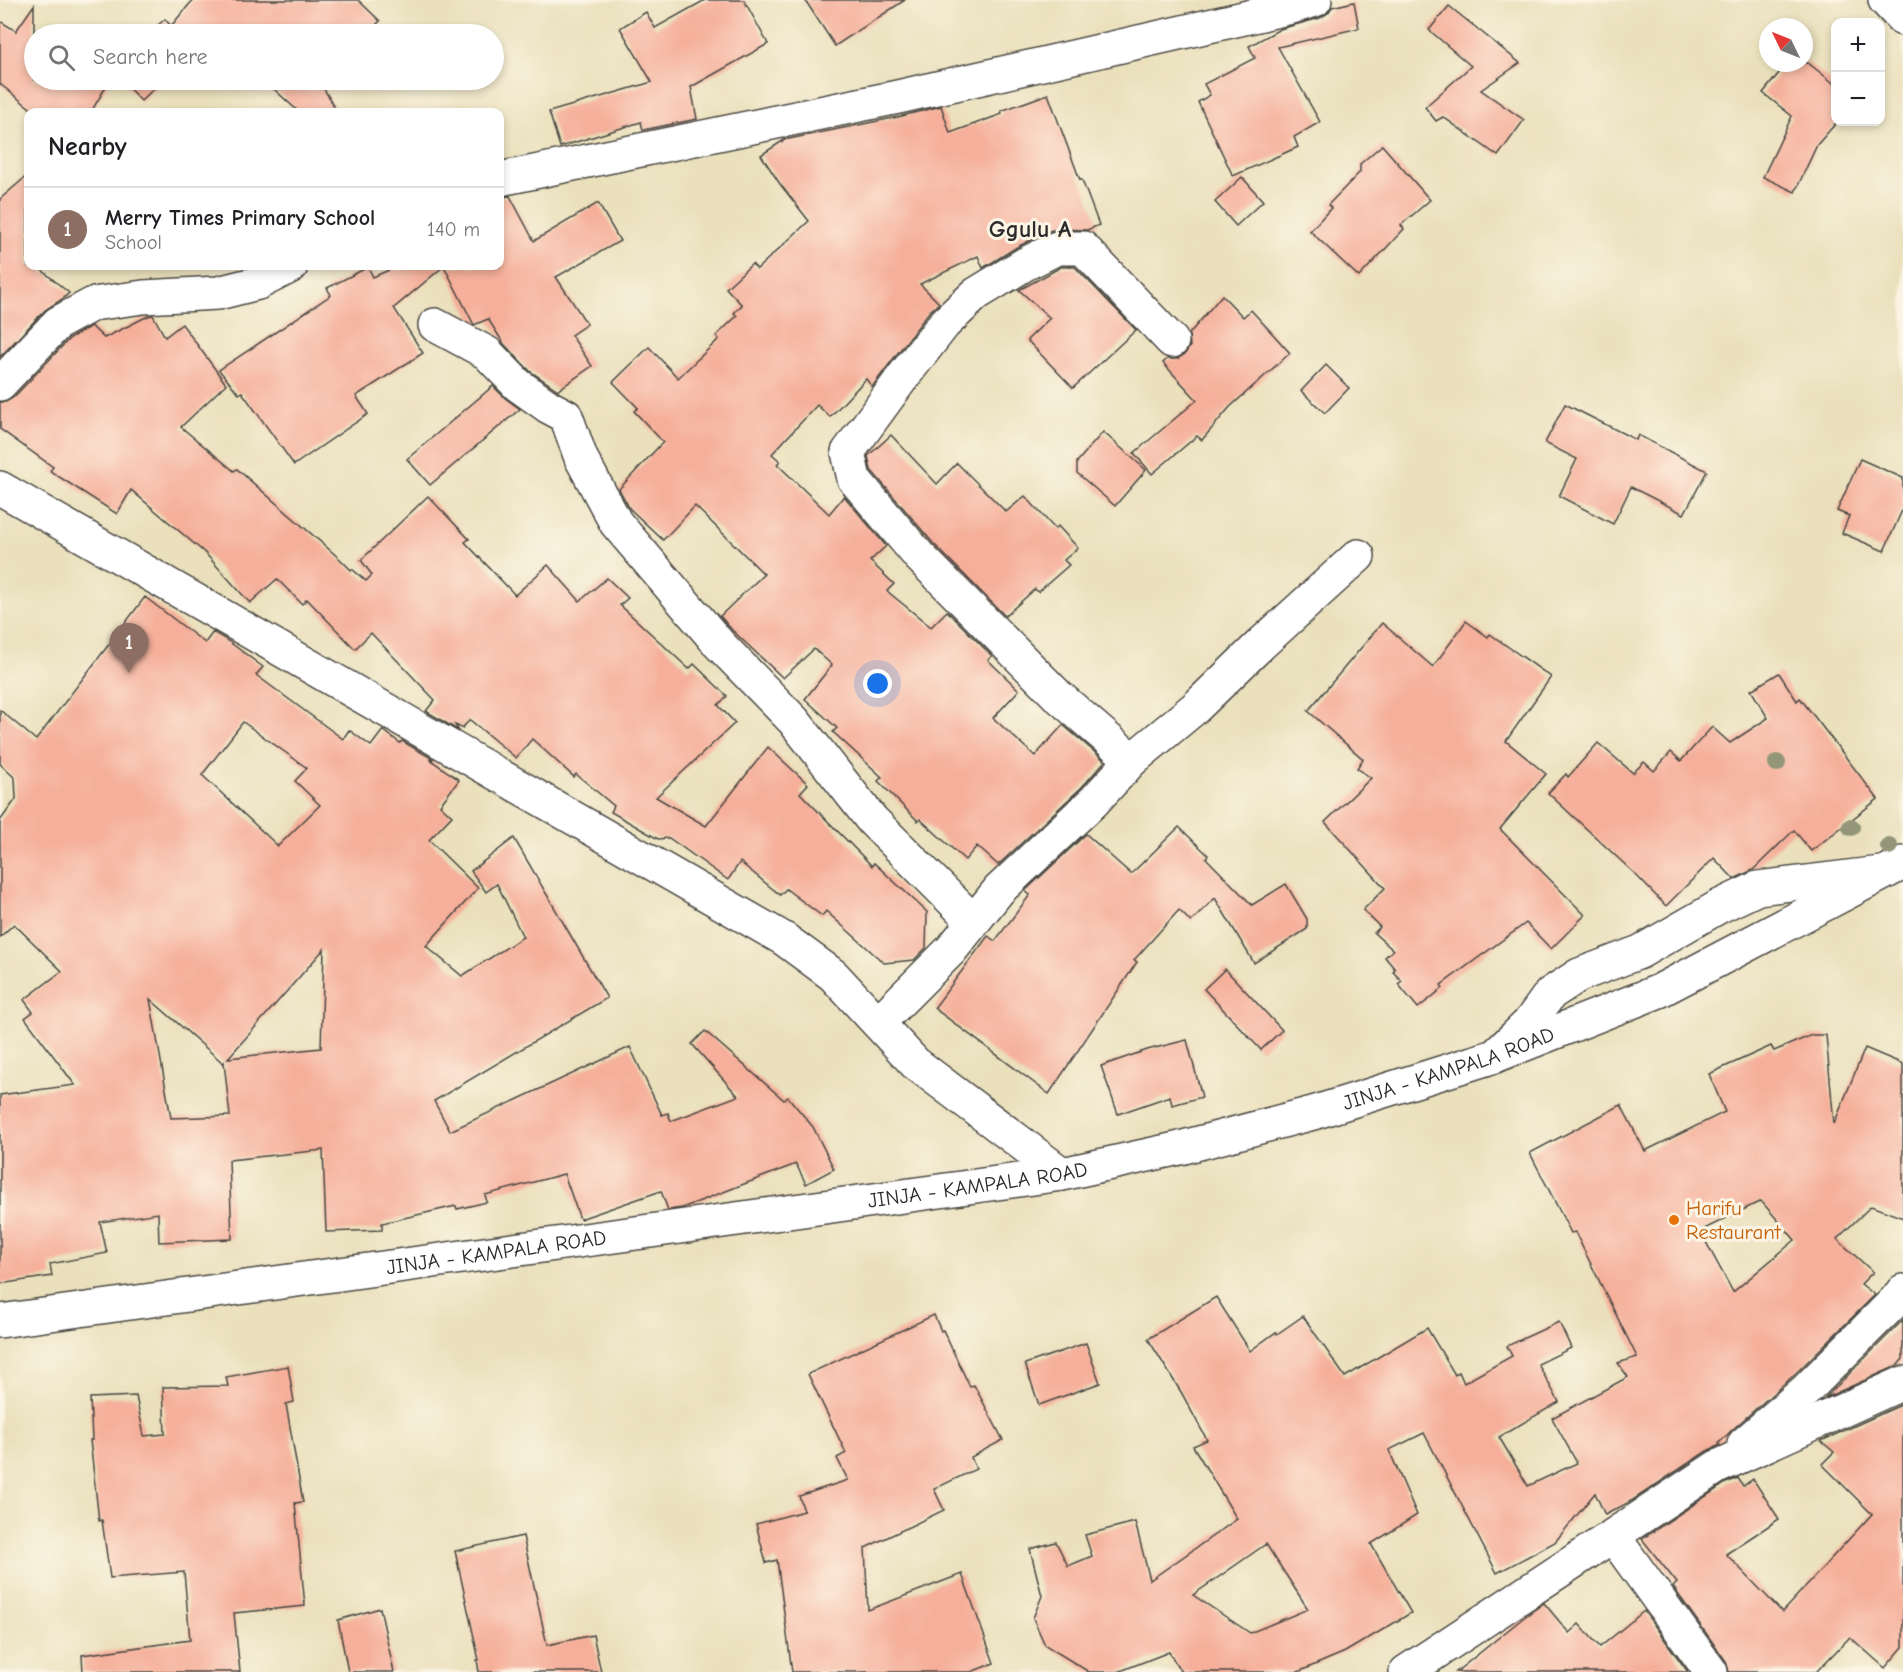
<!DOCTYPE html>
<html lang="en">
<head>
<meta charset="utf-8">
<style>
	:root { --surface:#fff; --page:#f2f2f2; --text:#202124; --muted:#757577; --line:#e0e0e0; --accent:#7c3aed }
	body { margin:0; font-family:"Comic Neue",sans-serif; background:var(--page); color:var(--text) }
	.controls { position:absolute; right:18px; top:18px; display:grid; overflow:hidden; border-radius:12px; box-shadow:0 3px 9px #0003 }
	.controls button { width:54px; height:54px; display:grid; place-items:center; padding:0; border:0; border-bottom:2px solid var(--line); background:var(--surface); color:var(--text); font:30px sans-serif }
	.compass { position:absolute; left:1759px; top:18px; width:54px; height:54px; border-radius:50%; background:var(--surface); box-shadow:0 3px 9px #0003; rotate:313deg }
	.you { position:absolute; left:878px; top:684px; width:21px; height:21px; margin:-15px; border:4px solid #fff; border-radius:50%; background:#1a73e8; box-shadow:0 0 0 9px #1a73e833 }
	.badge { display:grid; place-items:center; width:39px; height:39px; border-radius:50%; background:var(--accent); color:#fff; font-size:20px; font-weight:700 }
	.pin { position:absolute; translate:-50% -50px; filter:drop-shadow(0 2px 3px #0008) }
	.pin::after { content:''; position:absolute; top:32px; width:21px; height:18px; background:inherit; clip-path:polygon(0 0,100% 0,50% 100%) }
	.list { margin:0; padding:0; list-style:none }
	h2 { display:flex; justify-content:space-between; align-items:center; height:78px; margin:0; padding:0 24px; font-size:26px }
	h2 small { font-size:20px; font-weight:400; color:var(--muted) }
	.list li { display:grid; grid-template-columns:39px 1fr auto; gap:18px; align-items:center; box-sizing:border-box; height:84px; padding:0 24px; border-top:2px solid var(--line) }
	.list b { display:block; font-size:22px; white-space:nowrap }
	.list p { margin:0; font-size:20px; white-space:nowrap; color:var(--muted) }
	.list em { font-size:20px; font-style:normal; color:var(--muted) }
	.icon { flex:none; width:33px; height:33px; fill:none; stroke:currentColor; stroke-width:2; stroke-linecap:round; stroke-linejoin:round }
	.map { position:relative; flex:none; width:1903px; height:1672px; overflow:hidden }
	.search { position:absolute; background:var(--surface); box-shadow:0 3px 9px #0003; left:24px; top:24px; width:480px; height:66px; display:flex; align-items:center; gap:15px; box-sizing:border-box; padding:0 21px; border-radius:33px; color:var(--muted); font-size:22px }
	.panel { position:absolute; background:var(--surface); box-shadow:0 3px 9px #0003; left:24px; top:108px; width:480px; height:162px; border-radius:12px }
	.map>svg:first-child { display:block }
	.building { fill:#f5af9a; fill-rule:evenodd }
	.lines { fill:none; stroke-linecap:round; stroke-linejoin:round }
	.minor-casing { stroke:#484641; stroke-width:36 }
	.highway-casing { stroke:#484641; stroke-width:36 }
	.minor { stroke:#fff; stroke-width:33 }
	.highway { stroke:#fff; stroke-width:33 }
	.tree { fill:#939678 }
	.food-dot { fill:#e8710a; stroke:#fcf5e5; stroke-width:2 }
	.labels { text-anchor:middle; stroke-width:6; stroke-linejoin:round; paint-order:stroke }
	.street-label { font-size:21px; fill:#2b2b2b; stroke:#fcf5e5 }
	.food-label { font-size:21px; fill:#c56008; stroke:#fcf5e5; text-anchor:start }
	.quarter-label { font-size:24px; font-weight:bold; fill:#2b2b2b; stroke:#fcf5e5 }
</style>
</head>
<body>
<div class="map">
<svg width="1903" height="1672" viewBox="0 0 1903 1672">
	<rect width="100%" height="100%" fill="#fcf5e5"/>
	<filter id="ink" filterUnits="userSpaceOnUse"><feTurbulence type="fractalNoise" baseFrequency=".0167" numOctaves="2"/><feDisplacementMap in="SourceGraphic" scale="12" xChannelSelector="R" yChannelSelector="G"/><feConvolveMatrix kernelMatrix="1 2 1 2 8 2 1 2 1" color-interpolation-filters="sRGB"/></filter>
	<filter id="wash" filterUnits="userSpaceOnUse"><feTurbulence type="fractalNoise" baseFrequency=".008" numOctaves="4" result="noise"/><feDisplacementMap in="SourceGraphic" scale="24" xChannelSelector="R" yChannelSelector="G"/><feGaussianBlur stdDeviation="1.35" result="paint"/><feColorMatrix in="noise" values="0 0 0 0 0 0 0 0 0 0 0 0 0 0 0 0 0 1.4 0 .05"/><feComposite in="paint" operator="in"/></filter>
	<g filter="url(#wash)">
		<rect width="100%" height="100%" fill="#eae0bc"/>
		<g id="blocks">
			<g class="building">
				<path d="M193,0H358L380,21L367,34H217L214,31L210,34H148L165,19L171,26Z"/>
				<path d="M705,0H744L768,44L691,87L697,119L643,130L641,122L560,147L549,112L652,82L620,28L646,12L655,28Z"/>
				<path d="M805,0H905L835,46Z"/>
				<path d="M1354,2L1359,28L1278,47L1320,122L1294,137L1298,147L1233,176L1198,102L1210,95L1204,84L1255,58L1249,46L1280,29L1320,18L1328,13L1332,7Z"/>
				<path d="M34,5V80H110L91,112H35L0,84V21L16,31Z"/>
				<path d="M1449,6L1520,63L1481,90L1524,120L1498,156L1443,117L1436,121L1425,107L1471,66L1429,30Z"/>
				<path d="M1787,63H1808L1836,85V123L1817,145L1795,192L1763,177L1792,116L1763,93Z"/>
				<path d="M121,80H163L141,101Z"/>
				<path d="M264,80H319L337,112H299Z"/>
				<path d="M1048,94L1080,180H1082L1099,225L1087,230L1057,229L1049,231L1017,247L983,268L978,256L920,284L939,303L929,312L872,387L866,379L830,417L817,405L772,454L780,461L777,464L829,514L844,496L886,546L870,561L894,584L887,591L931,627L947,611L992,656L988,660L1019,690L993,718L1035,756L1063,725L1105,761L1082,787L998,865L977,846L965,860L920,819L918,821L878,781L882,777L833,732L837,728L805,699L832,665L814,649L783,678L732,630L720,616L764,574L695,506L663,540L630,509L619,489L663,442L634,411L638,408L613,382L649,347L678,378L719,339L716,336L737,316L734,313L742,305L726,288L752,264L757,269L809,221L780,184L761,155L784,140L898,117L941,106L950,133L1002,114L1001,111Z"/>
				<path d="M1382,145L1430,200L1401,225L1404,229L1359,277L1310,231L1331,208L1328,205L1360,172V164Z"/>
				<path d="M28,175V266H37L69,293L64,298L45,310L0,357V199Z"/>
				<path d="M1242,177L1263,201L1236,226L1215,202Z"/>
				<path d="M510,196L534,241L598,203L620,241L556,277L587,324L571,335L592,366L558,390L530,371L504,344L488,319L474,325L444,266H500V197Z"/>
				<path d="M398,266H444L394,308L423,353L356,396L368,414L294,465L242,392L239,394L219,370L331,295L327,288L368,267L373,277Z"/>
				<path d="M1061,267H1075L1136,330L1073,388L1027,340L1050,318L1019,290Z"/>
				<path d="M1222,295L1243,317L1251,310L1290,353L1230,407L1202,440L1197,436L1152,474L1134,453L1197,400L1163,363L1167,359H1177L1185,354L1190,346L1189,334Z"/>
				<path d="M153,315L165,337L182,324L226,384L181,427L234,471L237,469L339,558L351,570L352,569L366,581L372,575L361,560L428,496L469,539L465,542L515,595L548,565L580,601L607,578L628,598L620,605L689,669L694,664L727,696L718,705L735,723L656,797L706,826L768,747L808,784L800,793L872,866L874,863L927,912L926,948L914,960L884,963L826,911L822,916L786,889L780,895L740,862L728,880L669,838L658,839L611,812L614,806L576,774L574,777L532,739L516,758L470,720L462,728L455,725L459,731L426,711L435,700L371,633L355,649L307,599L302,604L277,579L250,603L205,553L131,490L117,514L50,471L53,467L0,429V402H6L14,397L70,338L91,326L104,338L148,316Z"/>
				<path d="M1326,365L1349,388L1325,413L1301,391Z"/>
				<path d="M493,386L505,398L520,409L430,485L407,459Z"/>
				<path d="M1565,404L1636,440L1638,435L1707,471L1684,514L1631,487L1613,524L1559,496L1577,459L1545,443Z"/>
				<path d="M1103,432L1146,470L1115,506L1077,473V462Z"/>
				<path d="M891,435L937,484L957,463L1006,512L1025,496L1055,529L1058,526L1078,548L1064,560L1069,565L1038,592L1035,589L1005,616L933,543L871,470L868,456Z"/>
				<path d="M1860,459L1903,478V508L1884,551L1842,533L1849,516L1837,511Z"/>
				<path d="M145,597L205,643L213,632L228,641L263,667L256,675L343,739L349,730L371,746L383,730L400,743L402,741L433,759L431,760L459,780L440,805L452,816L429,840L478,888L426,946L462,976L523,937L497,884L486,892L471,871L514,838L607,998L434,1101L450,1131L630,1047L662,1115L668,1113L671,1121L738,1096L692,1044L705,1031L784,1100L788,1097L813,1127L834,1169L806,1184L796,1164L682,1208L668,1210L661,1191L580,1219L564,1174L485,1195L487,1202L457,1209L456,1206L382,1223V1230L326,1232L323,1150L229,1160L232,1239L159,1242L158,1213L100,1222L107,1253L50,1264L52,1276L0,1284V1095L75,1085L25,1018L33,1012L24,1000L62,971L14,924L0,937V821L16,799L15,778L0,764V710L36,740ZM243,722L307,768L295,781L320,805L278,846L202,775ZM324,949L321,1048L228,1058ZM150,999L223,1063L224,1062L230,1116L171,1118Z"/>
				<path d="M1466,621L1488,637L1490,634L1551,677L1506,741L1546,774L1500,829L1585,915L1551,949L1526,923L1441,985L1443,988L1418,1008L1398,984L1402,981L1393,972L1395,969L1385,957L1393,950L1374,933L1380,927L1363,910L1385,888L1325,822L1371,778L1357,768L1363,759L1308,711L1382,623L1433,667Z"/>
				<path d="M1779,673L1797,701L1800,698L1878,799L1811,851L1794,830L1753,870L1734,879L1714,858L1666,906L1633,872L1548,793L1566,774L1568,777L1598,743L1633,773L1644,762L1654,771L1671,752L1681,761L1712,727L1730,743L1768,718L1751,690Z"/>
				<path d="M1179,827L1208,855L1206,858L1252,905L1286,884L1307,919V929L1254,963L1215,898L1191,922L1179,910L1134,960L1137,962L1049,1094L934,1008L988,936L995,941L1030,895L1025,891L1086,834L1131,874Z"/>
				<path d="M1225,969L1282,1030L1261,1050L1204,989Z"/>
				<path d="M1812,1035H1826L1834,1124L1865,1048L1903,1064V1218L1871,1206L1837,1239L1873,1272L1861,1284L1875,1295L1793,1376L1732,1430L1719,1443L1720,1445L1707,1451L1633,1500L1605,1515L1595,1493L1555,1542L1497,1573L1424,1433L1389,1450L1417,1515L1371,1544L1411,1613L1345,1652L1298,1672H1181L1169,1652L1118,1672H1089L1045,1645L1033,1618L1042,1596L1030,1549L1056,1542L1068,1566L1092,1556L1085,1535L1135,1522L1150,1580L1237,1519L1193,1446L1207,1440L1181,1392L1148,1339L1216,1297L1250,1351L1276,1332L1277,1334L1303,1316L1345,1377L1427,1328L1455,1375L1459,1372L1464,1383L1512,1356L1507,1346L1559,1322L1571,1348L1538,1364L1559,1402L1499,1437L1528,1486L1577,1463L1552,1418L1628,1377L1618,1363L1637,1357L1575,1232L1571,1233L1530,1153L1621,1105L1645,1151L1725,1112L1709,1074L1771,1046L1774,1051ZM1761,1201L1795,1240L1733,1292L1700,1231ZM1266,1544L1308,1609L1250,1633L1193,1595Z"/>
				<path d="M1187,1040L1202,1097L1172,1105L1170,1096L1118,1114L1101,1066L1147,1050Z"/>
				<path d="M934,1315L941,1331L943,1330L970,1387L974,1385L1003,1440L971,1457L976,1469L934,1489L944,1510L865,1548L868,1610L962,1574L994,1663L971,1672H792L777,1560L766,1563L756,1524L804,1511L799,1496L848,1480L837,1458L846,1453L808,1374Z"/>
				<path d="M1903,1320V1359L1897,1366L1825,1398Z"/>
				<path d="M1086,1343L1100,1383L1039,1405L1025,1364Z"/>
				<path d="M288,1366L294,1402L286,1404L303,1502L295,1503L305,1606L234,1613L240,1672H83L82,1655L190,1640L184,1572L110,1578L102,1520L99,1521L90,1440H92L90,1398L136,1396L144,1436L165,1434L163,1387L228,1386L226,1377Z"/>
				<path d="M1903,1404V1647L1885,1668L1850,1637L1816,1672H1729L1726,1661L1673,1587L1677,1583L1642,1539L1726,1483L1738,1478L1743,1486L1753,1479L1779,1519L1726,1554L1782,1612L1872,1514L1822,1464L1834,1452L1821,1441Z"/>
				<path d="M523,1536L547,1645L593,1635L601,1672H479L477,1660H479L455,1551Z"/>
				<path d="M1544,1603L1569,1633L1579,1624L1600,1647L1644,1611L1688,1672H1456L1523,1618Z"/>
				<path d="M380,1608L394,1672H348L338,1620Z"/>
			</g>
		</g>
	</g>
	<g filter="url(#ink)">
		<use href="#blocks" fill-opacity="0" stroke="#484641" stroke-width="1.5"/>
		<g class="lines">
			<g class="minor-casing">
				<g id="minor">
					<path d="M1885,0L1903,19"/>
					<path d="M500,179L898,97L1292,7L1315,0"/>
					<path d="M435,325L487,353L518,385L549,407L566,416L581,458L616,523L720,645L794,721L872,820L973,921"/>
					<path d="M0,384L58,323L93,304L143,297L218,293L258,283L291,266"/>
					<path d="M0,488L784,939L833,975L915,1063L1062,1174"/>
					<path d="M1132,760L1196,707L1260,645L1358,556"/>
					<path d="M878,1023L951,950L999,890L1095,800L1132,760L1057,695L919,556L854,479L848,452L902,378L944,324L976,294L1025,264L1057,248H1083L1172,341"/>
					<path d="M1495,1056L1529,1023L1550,994L1579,975L1640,952L1720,906L1758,888L1881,873"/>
					<path d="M1744,1444L1806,1390L1895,1301L1903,1291"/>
					<path d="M1613,1536L1711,1672"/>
					<path d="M1406,1672L1717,1467L1903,1383"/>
				</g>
			</g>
			<g class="highway-casing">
				<g id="highway">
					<path id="s1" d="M0,1321L1062,1174L1180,1148L1313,1113L1495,1056L1659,991L1903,863"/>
				</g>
			</g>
			<use href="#minor" class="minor"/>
			<use href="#highway" class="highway"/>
		</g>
		<g class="tree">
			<circle cx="1777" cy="763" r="9"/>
			<circle cx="1851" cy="827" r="9"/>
			<circle cx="1889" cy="846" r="9"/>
		</g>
	</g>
	<circle class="food-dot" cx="1674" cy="1220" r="6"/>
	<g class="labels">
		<g class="street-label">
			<text dy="7" stroke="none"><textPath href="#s1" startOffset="1473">JINJA - KAMPALA ROAD</textPath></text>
			<text dy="7" stroke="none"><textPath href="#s1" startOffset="987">JINJA - KAMPALA ROAD</textPath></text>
			<text dy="7" stroke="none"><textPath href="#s1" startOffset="501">JINJA - KAMPALA ROAD</textPath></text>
		</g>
		<g class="food-label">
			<text x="1686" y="1215">Harifu<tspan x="1686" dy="24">Restaurant</tspan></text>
		</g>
		<g class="quarter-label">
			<text x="1030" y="237">Ggulu A</text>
		</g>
	</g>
</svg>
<div class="controls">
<button>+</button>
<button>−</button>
</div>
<svg class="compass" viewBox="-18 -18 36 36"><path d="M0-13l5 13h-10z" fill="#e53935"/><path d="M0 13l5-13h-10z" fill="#757577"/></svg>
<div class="you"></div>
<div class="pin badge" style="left:129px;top:673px;background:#8d6e63">1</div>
<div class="search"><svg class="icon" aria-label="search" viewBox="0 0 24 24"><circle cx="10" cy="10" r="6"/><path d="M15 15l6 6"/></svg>Search here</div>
<section class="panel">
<h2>Nearby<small></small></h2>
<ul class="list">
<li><span class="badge" style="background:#8d6e63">1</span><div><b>Merry Times Primary School</b><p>School</p></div><em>140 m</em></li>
</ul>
</section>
</div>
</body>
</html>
